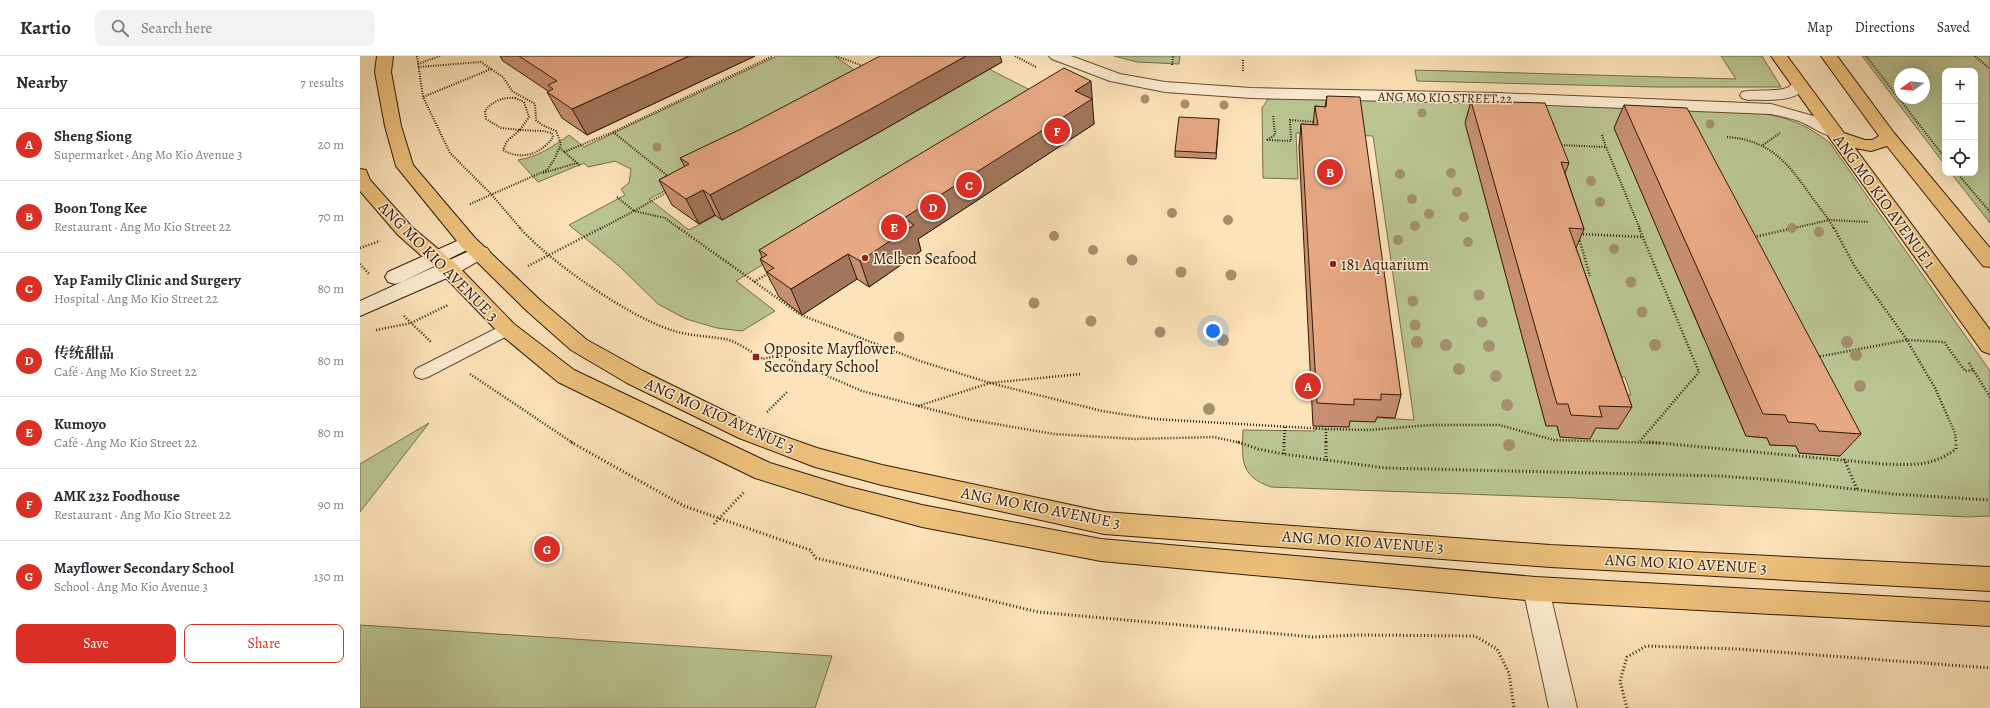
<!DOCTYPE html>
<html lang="en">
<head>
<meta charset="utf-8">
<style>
	:root { --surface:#fff; --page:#f2f2f3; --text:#2b2b33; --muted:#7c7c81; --line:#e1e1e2; --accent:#d93025 }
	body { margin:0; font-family:Alegreya,"Noto Serif SC",serif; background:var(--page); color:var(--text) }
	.controls { position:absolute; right:12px; top:12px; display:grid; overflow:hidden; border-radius:8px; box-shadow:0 4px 16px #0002 }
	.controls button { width:36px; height:36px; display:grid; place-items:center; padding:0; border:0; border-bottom:1px solid var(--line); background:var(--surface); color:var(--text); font:20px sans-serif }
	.compass { position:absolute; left:1534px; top:12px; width:36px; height:36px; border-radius:50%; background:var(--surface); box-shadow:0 4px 16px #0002; rotate:255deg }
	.you { position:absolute; left:853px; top:275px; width:14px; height:14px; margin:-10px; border:3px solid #fff; border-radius:50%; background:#1a73e8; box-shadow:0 0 0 6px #1a73e833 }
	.badge { display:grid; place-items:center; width:26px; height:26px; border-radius:50%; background:var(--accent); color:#fff; font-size:13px; font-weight:700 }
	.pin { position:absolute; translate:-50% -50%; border:2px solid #fff; box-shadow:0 1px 4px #0006 }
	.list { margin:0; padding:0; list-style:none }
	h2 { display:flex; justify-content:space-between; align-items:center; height:52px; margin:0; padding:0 16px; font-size:17px }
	h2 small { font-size:13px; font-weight:400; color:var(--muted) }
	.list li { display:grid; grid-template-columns:26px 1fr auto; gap:12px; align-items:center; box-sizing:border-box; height:72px; padding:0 16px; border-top:1px solid var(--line) }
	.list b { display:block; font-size:15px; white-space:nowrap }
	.list p { margin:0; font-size:13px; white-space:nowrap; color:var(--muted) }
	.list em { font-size:13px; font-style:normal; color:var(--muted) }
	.actions { display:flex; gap:8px; padding:12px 16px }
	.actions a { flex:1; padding:9px 0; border:1px solid var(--accent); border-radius:8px; text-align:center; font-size:14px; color:var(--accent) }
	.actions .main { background:var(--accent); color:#fff }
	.icon { flex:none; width:22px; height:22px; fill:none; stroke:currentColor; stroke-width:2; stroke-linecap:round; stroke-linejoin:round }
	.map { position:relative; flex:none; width:1630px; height:652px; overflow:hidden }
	header { display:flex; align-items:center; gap:24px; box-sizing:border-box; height:56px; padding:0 20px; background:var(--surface); border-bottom:1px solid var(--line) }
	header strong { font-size:19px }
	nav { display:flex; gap:22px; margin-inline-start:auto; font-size:14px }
	.search { width:280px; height:36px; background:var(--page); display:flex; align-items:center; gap:10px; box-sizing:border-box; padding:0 14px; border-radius:8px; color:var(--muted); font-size:15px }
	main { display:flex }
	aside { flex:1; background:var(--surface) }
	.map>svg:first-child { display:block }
	.green { fill:#bac593; stroke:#766e4c; fill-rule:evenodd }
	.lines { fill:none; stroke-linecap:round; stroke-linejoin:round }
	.service-casing { stroke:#664b33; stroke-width:2 }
	.minor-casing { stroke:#664b33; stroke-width:2 }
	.secondary-casing { stroke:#331806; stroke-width:2 }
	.primary-casing { stroke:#331806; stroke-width:2 }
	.path-far2 { stroke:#331806; stroke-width:2; stroke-dasharray:1 1.5; stroke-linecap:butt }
	.path-far1 { stroke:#331806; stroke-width:2.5; stroke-dasharray:1 2; stroke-linecap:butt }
	.path { stroke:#331806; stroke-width:3; stroke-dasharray:1 2.5; stroke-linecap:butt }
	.service { fill:#feedd2; fill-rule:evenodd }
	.minor { fill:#feedd2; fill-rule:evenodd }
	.secondary { fill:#feedd2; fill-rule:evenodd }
	.primary { fill:#eec27c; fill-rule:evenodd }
	.tree { fill:#a4906e }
	.wall { fill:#c79072; stroke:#331806 }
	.shaded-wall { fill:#a2765c; stroke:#331806 }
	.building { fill:#e7a884; stroke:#331806 }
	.poi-dot { fill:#8f2418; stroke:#feedd2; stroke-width:1.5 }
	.labels { text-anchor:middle; stroke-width:3; stroke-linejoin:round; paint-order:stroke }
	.far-street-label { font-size:13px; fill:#331806; stroke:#feedd2 }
	.street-label { font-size:16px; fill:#331806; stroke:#feedd2 }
	.poi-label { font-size:16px; fill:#331806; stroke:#feedd2; text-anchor:start }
</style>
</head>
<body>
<header>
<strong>Kartio</strong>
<div class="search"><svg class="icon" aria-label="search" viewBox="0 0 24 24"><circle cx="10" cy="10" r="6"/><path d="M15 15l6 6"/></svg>Search here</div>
<nav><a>Map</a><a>Directions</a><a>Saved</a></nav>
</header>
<main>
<aside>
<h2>Nearby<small>7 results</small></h2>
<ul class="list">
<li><span class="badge">A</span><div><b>Sheng Siong</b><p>Supermarket · Ang Mo Kio Avenue 3</p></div><em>20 m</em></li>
<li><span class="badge">B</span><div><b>Boon Tong Kee</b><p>Restaurant · Ang Mo Kio Street 22</p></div><em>70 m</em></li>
<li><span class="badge">C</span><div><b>Yap Family Clinic and Surgery</b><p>Hospital · Ang Mo Kio Street 22</p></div><em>80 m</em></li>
<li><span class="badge">D</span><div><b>传统甜品</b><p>Café · Ang Mo Kio Street 22</p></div><em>80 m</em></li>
<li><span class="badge">E</span><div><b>Kumoyo</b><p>Café · Ang Mo Kio Street 22</p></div><em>80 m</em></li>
<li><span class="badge">F</span><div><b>AMK 232 Foodhouse</b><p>Restaurant · Ang Mo Kio Street 22</p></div><em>90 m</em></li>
<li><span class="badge">G</span><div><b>Mayflower Secondary School</b><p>School · Ang Mo Kio Avenue 3</p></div><em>130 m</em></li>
</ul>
<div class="actions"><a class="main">Save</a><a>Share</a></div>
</aside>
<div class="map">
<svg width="1630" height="652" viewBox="0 0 1630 652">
	<rect width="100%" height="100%" fill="#fde3b9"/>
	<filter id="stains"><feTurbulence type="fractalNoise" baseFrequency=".005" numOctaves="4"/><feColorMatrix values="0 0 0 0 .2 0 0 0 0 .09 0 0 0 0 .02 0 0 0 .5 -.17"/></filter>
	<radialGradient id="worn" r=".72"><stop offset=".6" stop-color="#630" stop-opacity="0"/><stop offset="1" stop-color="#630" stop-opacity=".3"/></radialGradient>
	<g class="green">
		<path d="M417,0H475L497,16L563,0L289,143L329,174L627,12L680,39L376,225L415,255L382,275L357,272L326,263L298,248L259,210L209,169L265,139L261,133L269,127L271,113L255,105L228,111L224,107L178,126L158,104C178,101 192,91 209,79L224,91Z"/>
		<path d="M754,0H820L819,8L777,6Z"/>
		<path d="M1361,0H1402L1421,31H1295L1057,25L1055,14L1376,23Z"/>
		<path d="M1502,0H1630V167L1591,117H1615V15H1585V109ZM1540,18H1564V42H1540Z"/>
		<path d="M926,42L1142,46L1397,57C1426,60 1447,69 1470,87L1630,315V460L1608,461L1215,442L911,431C879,420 882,402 883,374L955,375L956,358L1054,364L1013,80L936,77L938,123L903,122L902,52L908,43ZM1272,113L1480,400L1439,397L1436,390L1410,389L1407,382L1386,380L1350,297L1359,284L1344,283L1300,179L1307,168L1295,167ZM1241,319L1265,321L1271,339L1247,338L1200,381L1197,370Z"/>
		<path d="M69,367L0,456V408Z"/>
		<path d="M0,569L472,600L455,652H0Z"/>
	</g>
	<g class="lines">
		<g class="service-casing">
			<path id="service" d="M147,267L153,269L155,273L153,277L68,321L62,323L56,321L54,317L56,313Z"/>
		</g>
		<g class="minor-casing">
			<g id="minor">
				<path d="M689,0H711L760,18L805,26L891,32L1138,37L1411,48L1457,61L1480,72L1482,76L1480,80C1466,83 1452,70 1439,65C1430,62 1421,60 1411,58L1138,47L891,42L805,36L750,25L692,3Z"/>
				<path d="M1439,23L1445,25L1447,28C1439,48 1406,43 1388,44L1382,42L1380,39L1382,36C1394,33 1422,37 1430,30C1432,29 1432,26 1433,25Z"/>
				<path d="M1176,521L1185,525L1189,533L1217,652H1189L1163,533L1167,525Z"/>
			</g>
		</g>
		<g class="secondary-casing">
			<g id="secondary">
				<path d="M108,180L115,182L118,186L115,190L42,226L35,228L28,226L25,221L28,216Z"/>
				<path d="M120,190L127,192L130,196L127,200L96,218L0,260V245Z"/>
			</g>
		</g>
		<g class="primary-casing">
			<g id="primary">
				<path d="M17,0H33L31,16L41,70L53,109L115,182L181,245L227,284L283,315L395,370L457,392L522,409L744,456L1190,489L1630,511V535L1190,511L744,478L522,429L455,411L379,382L267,327L211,294L167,255L101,190L36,110L25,70L15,16Z"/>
				<path d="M1411,0H1427L1484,77L1505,84H1512L1519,80L1461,0H1477L1534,77L1630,192V211L1623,210L1527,90L1511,95L1495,92L1630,274V298L1622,295Z"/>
				<path d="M0,113L6,114L10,124L52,171L96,208L154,268L214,314L410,407L485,430L562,449L741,483L1176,521L1630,546V570L1176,545L741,505L562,471L485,450L395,422L198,326L140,278L82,218L38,179L0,135Z"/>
			</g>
		</g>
		<g class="path-far2">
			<path d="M57,0L63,41L90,97L131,138L161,173"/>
			<path d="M476,0L503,10"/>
			<path d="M655,0L676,11"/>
			<path d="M1506,0L1585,102"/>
			<path d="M1615,0L1630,13"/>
			<path d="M883,4V15"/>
			<path d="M58,8L80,0"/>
			<path d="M812,9L813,0"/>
			<path d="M58,11L121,6L131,13L63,41"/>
			<path d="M155,42L164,46L169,61L160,74L141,72L126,63L125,55C132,45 143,41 155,42Z"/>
			<path d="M160,74L183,75L192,77L193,81C182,98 161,105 143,94L147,85Z"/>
			<path d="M253,76L309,121"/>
			<path d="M1242,79L1246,91"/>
			<path d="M1367,81C1410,84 1428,107 1451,140C1459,151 1468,161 1474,173"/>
			<path d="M907,84L915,79L913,59"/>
			<path d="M907,84L931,85L930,64L955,66"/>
			<path d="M1199,89L1246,91L1280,173"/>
			<path d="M1403,89L1420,77"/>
			<path d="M204,96L253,76L413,0"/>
			<path d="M217,107L220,110"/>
			<path d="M183,117L217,107L200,92"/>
			<path d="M1597,117L1630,156"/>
			<path d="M257,141L274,155L309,135"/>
			<path d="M110,148L187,114L194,104L201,88L196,75L182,69L176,64L175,48L152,35L143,21L131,13"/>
			<path d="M240,173L274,155L305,162L320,173"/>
			<path d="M1430,173L1469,164L1509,166"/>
		</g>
		<g class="path-far1">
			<path d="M160,172C190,206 268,260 311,274C329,280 347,280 365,283C376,285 393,297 403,303L419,299L502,335L612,364L694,378L775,383L854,381L881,387"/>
			<path d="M319,172L441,259L560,305L630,327L742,355L794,363L966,373L1008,374L1072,369H1139L1194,384L1300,387"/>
			<path d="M1279,172L1339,316L1280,385"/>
			<path d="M1474,172L1495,211L1545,281L1575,332L1595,377L1596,387"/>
			<path d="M1220,178L1283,181"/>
			<path d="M1394,181L1434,172"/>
			<path d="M1219,182L1230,220"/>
			<path d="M0,192L20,185"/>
			<path d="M0,208L10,219"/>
			<path d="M168,210L241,172"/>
			<path d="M394,226L409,217"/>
			<path d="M44,260L71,286"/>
			<path d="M16,274L51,267L88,249"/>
			<path d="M1457,301L1547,284L1584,286L1605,315L1614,314"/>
			<path d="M1609,307L1630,341"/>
			<path d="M110,318L213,387"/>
			<path d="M558,350L630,327L721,318"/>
			<path d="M407,356L428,335"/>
			<path d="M966,373V387"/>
			<path d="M924,387L925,371"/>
		</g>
		<g class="path">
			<path d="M211,386L324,450L450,494L456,502L678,556L953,581L998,579L1115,580L1137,593L1149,617L1154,652"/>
			<path d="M878,386L898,393L924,398L1025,412L1361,420L1426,425L1533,438L1630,444"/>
			<path d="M966,386V405"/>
			<path d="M1289,386L1523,408C1553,409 1571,411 1596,393V386"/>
			<path d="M924,398V386"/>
			<path d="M1484,403L1497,433"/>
			<path d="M354,468L385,435"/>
			<path d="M1267,652L1260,625L1267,601L1286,590L1378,593L1630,612"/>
		</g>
		<use href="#service" class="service"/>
		<use href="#minor" class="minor"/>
		<use href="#secondary" class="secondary"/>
		<use href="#primary" class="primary"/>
	</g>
	<g class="tree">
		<circle cx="785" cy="43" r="4.5"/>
		<circle cx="825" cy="48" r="4.5"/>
		<circle cx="864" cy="49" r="4.5"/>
		<circle cx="1062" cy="57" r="4.5"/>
		<circle cx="1350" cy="68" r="4.5"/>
		<circle cx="297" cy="91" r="4.5"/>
		<circle cx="1091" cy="117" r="5"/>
		<circle cx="1040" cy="118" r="5"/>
		<circle cx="1231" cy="125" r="5"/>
		<circle cx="1097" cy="136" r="5"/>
		<circle cx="1052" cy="143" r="5"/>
		<circle cx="1240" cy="146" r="5"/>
		<circle cx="812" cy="157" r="5"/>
		<circle cx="1069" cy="158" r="5"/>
		<circle cx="1104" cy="161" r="5"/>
		<circle cx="868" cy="164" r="5"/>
		<circle cx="1055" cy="170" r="5"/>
		<circle cx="1432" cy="172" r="5"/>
		<circle cx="1459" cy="176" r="5"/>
		<circle cx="694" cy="180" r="5"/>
		<circle cx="1038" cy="184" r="5"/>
		<circle cx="1108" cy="186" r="5"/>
		<circle cx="1254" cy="193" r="5"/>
		<circle cx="733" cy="194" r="5"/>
		<circle cx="772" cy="204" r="5.5"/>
		<circle cx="821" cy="216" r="5.5"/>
		<circle cx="871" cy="219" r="5.5"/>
		<circle cx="1271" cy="226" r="5.5"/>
		<circle cx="1119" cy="239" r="5.5"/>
		<circle cx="1053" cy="245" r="5.5"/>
		<circle cx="674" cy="247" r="5.5"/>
		<circle cx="1282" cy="256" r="5.5"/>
		<circle cx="731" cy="265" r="5.5"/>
		<circle cx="1122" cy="266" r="5.5"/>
		<circle cx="1055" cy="269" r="5.5"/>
		<circle cx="800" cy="276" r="5.5"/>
		<circle cx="539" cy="281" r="5.5"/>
		<circle cx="863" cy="284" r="6"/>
		<circle cx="1057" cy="286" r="6"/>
		<circle cx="1487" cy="286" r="6"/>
		<circle cx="1086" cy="289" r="6"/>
		<circle cx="1295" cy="289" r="6"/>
		<circle cx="1129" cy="290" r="6"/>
		<circle cx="1496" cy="299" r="6"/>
		<circle cx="1099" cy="313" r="6"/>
		<circle cx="1136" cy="320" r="6"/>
		<circle cx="1500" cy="330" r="6"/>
		<circle cx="1147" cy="349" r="6"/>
		<circle cx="849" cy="353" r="6"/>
		<circle cx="1149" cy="389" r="6"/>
	</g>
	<g class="wall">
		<path d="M140,0H395L227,79L202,62L187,36L188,35L143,5Z"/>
		<path d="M642,6L516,78L362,164L355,159L339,168L312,149L299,124L325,111L320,102Z"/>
		<path d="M967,40L1041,339L1035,362L1017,361L1015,366L990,365L989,371L953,370L939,91L941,68L953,69L955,50L965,51Z"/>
		<path d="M1111,45L1209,107L1205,117L1224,173L1216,192L1272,351L1258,373L1236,372L1230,383L1200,381L1197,370H1186L1105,67Z"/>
		<path d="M1264,49L1501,378L1480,400L1439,397L1436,390L1410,389L1407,382L1386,380L1254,72Z"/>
		<path d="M732,50L734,68L558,183L561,195L509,231L497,223L442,259L419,241L413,229L412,228L400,203L402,201L399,194Z"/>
		<path d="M859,63L856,103L815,101V95Z"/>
	</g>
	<g class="shaded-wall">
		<path d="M329,0H395L227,79L212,53Z"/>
		<path d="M606,0H640L642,6L516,78L362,164L350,139Z"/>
		<path d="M731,25L734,68L558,183L561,195L509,231L500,205L544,162L715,35Z"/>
		<path d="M343,134L355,159L339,168L326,143Z"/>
		<path d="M488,198L497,223L442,259L431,233Z"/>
	</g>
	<g class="building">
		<path d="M159,0H329L212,53L187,36L193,33L188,29L197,25Z"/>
		<path d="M520,0H606L509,54L350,139L343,134L326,143L299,124L329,108L320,102L383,72Z"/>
		<path d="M704,12L731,25L715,35L732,43L544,162L554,169L500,205L488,198L431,233L407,216L414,212L400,203L407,199L399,194Z"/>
		<path d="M967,40L1000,41L1041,339L1021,338V344L994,343V349L957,347L941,68L958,69L955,50L966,51Z"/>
		<path d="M1111,45L1185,47L1209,107L1201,106L1224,173L1209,172L1272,351L1239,350L1242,361L1211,359L1208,348H1197Z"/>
		<path d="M1264,49L1327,52L1501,378L1459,375L1455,368L1428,366L1425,359L1403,358Z"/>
		<path d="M819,61L859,63L856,97L815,95Z"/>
	</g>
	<g class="poi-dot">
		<circle cx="505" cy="202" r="4"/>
		<circle cx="973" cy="208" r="4"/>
		<rect x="392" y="297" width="8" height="8" rx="2"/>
	</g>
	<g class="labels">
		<g class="far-street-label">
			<text transform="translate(1085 41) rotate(1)" y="5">ANG MO KIO STREET 22</text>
		</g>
		<g class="street-label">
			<text transform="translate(1525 145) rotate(54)" y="6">ANG MO KIO AVENUE 1</text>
			<text transform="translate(79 205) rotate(45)" y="6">ANG MO KIO AVENUE 3</text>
			<text transform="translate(360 359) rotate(24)" y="6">ANG MO KIO AVENUE 3</text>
			<text transform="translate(681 451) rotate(11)" y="6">ANG MO KIO AVENUE 3</text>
			<text transform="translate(1003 485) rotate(4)" y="6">ANG MO KIO AVENUE 3</text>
			<text transform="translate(1326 507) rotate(3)" y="6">ANG MO KIO AVENUE 3</text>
		</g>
		<g class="poi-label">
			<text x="513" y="208">Melben Seafood</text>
			<text x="981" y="214">181 Aquarium</text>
			<text x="404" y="298">Opposite Mayflower<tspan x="404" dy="18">Secondary School</tspan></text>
		</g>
	</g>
	<rect width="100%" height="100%" filter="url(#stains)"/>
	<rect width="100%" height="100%" fill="url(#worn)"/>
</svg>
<div class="controls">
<button>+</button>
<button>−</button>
<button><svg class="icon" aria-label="locate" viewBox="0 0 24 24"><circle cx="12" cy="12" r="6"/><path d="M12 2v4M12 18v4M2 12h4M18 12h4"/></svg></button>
</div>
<svg class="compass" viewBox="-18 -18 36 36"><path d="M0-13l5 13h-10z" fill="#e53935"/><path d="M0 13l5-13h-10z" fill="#7c7c81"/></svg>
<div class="you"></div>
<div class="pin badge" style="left:948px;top:330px">A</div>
<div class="pin badge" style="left:970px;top:116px">B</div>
<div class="pin badge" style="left:609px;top:129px">C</div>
<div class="pin badge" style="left:573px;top:151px">D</div>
<div class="pin badge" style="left:534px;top:171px">E</div>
<div class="pin badge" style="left:697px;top:75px">F</div>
<div class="pin badge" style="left:187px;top:493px">G</div>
</div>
</main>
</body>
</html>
